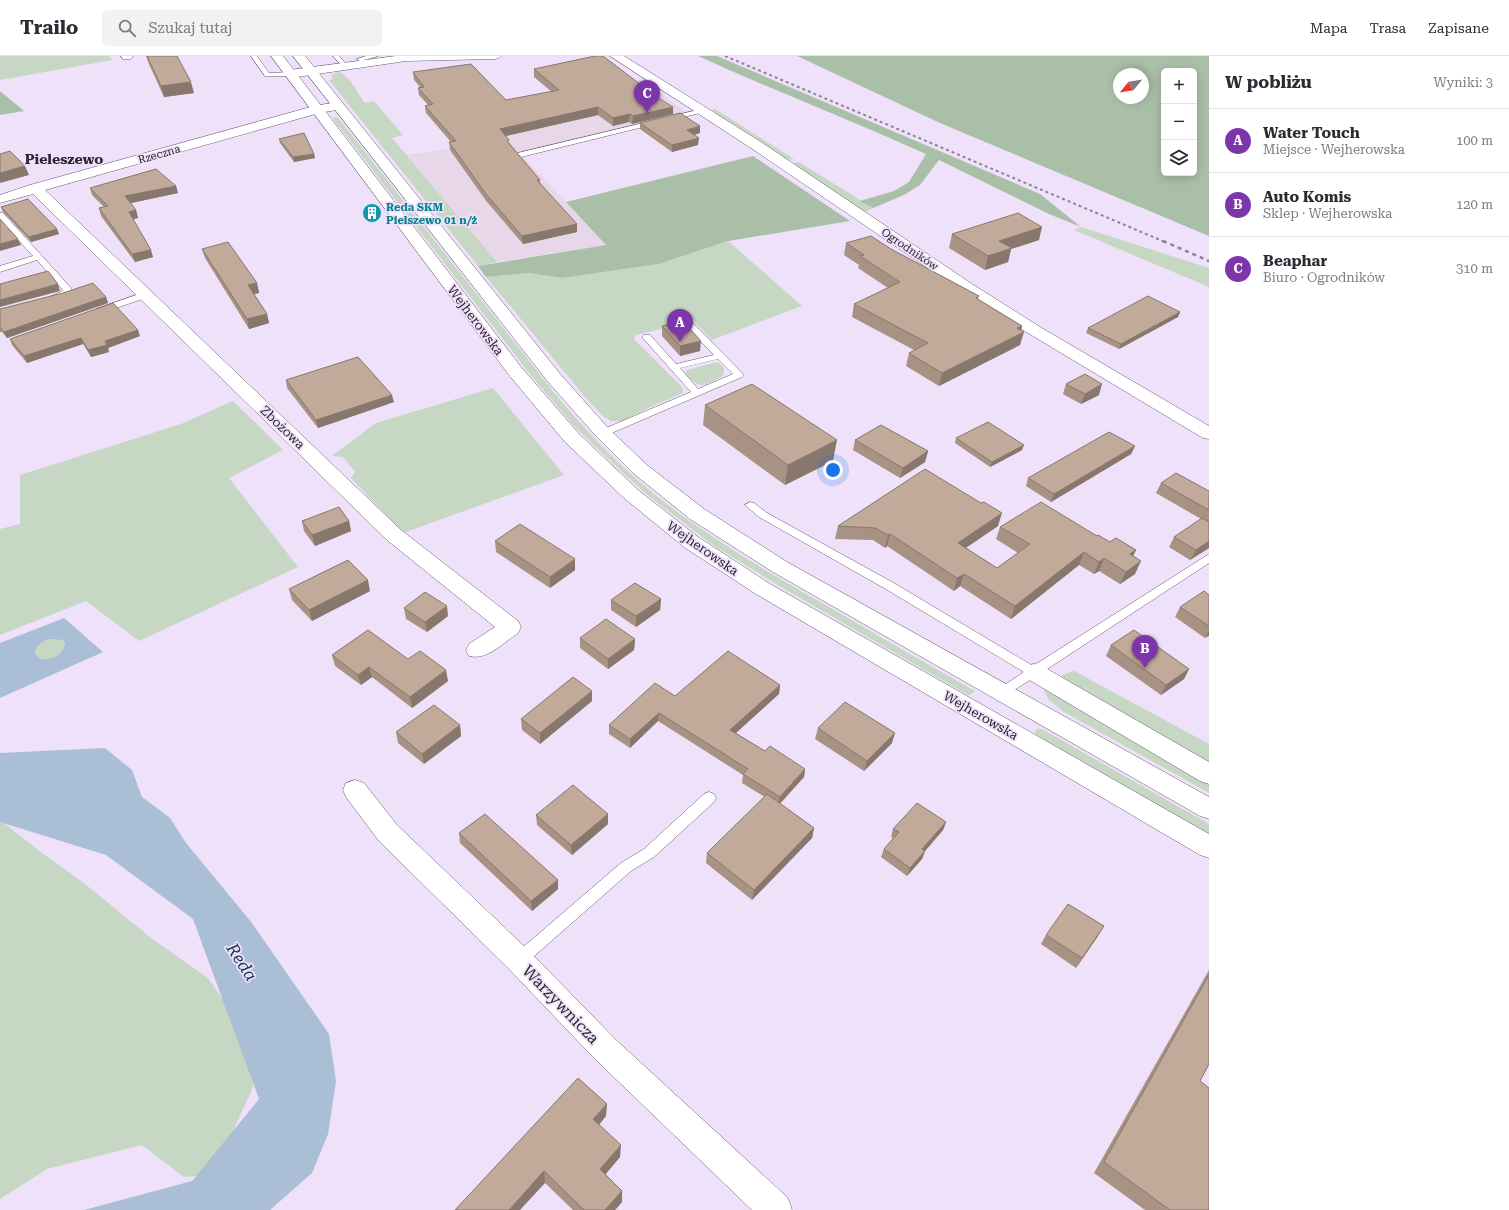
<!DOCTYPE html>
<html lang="pl">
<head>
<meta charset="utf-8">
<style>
	:root { --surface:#fff; --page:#f2f2f3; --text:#2b2b33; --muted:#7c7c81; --line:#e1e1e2; --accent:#7c36a9 }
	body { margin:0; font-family:"Roboto Serif",serif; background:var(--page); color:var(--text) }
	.controls { position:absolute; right:12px; top:12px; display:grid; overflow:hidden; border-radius:6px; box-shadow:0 2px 10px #0003 }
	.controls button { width:36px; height:36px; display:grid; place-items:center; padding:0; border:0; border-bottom:1px solid var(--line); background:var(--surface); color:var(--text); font:20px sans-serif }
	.compass { position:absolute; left:1113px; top:12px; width:36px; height:36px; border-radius:50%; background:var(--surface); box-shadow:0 2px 10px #0003; rotate:240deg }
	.you { position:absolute; left:833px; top:414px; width:14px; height:14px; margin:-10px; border:3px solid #fff; border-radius:50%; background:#1a73e8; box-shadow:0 0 0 6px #1a73e833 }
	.badge { display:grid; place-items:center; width:26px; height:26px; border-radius:50%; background:var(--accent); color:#fff; font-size:13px; font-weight:700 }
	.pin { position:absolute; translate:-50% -33px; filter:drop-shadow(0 1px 2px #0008) }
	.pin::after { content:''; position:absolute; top:21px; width:14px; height:12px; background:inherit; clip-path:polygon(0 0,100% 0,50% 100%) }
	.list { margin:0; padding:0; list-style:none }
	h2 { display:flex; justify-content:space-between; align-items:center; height:52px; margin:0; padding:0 16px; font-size:17px }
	h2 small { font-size:13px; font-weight:400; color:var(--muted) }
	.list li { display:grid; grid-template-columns:26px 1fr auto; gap:12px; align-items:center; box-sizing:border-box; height:64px; padding:0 16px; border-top:1px solid var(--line) }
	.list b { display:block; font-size:15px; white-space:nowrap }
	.list p { margin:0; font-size:13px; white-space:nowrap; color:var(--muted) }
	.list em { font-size:13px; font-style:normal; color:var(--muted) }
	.icon { flex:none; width:22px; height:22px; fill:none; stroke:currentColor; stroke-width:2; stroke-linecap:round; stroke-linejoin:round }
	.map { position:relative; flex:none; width:1209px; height:1154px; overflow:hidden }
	header { display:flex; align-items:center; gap:24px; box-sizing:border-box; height:56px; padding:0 20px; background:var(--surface); border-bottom:1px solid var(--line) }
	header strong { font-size:19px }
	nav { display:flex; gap:22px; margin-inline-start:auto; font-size:14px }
	.search { width:280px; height:36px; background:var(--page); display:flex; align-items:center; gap:10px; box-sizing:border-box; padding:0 14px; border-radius:6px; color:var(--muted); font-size:15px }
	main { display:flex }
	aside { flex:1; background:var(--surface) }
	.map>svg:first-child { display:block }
	.industrial { fill:#e8d7e9 }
	.green { fill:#c6d7c3 }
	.forest { fill:#aabfa7; fill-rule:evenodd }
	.water { fill:#aabed6; fill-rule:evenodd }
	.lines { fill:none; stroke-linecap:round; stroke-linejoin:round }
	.service-casing { stroke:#675a6f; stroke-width:1 }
	.minor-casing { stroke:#675a6f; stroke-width:1 }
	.primary-casing { stroke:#675a6f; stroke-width:1 }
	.service { fill:#fff; fill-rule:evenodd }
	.minor { fill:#fff; fill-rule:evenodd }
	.primary { fill:#fff; fill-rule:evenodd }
	.rail-far1 { stroke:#8d8394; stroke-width:2; stroke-dasharray:3 3; stroke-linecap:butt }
	.rail { stroke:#8d8394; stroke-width:2.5; stroke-dasharray:4 4; stroke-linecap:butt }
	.wall { fill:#a79284 }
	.shaded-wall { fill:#88776c }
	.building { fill:#c2aa9a; stroke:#88776c }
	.labels { text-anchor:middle; stroke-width:3.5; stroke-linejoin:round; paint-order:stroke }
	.far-street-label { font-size:11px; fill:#2a252e; stroke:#efe1fa }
	.far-culture-label { font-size:11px; font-weight:bold; fill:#0d838f; stroke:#efe1fa; text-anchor:start }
	.street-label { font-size:13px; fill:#2a252e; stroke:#efe1fa }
	.far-district-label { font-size:14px; font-weight:bold; fill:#2a252e; stroke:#efe1fa }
	.near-street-label { font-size:16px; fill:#2a252e; stroke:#efe1fa }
	.near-water-label { font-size:17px; font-style:italic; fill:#173658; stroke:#efe1fa }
</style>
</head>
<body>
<header>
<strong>Trailo</strong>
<div class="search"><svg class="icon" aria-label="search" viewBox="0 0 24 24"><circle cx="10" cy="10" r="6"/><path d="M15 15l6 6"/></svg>Szukaj tutaj</div>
<nav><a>Mapa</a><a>Trasa</a><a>Zapisane</a></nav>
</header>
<main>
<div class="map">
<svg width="1209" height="1154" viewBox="0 0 1209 1154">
	<rect width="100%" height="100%" fill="#efe1fa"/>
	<path class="industrial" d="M641,24L685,55L683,59L519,96L606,189L497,206L407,99L506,84L479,54Z"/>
	<g class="green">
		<path d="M0,0H109L112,4L0,24Z"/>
		<path d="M338,16C349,18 358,38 365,47L374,45L403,79L392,82L497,206L478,210L329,24L333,23L331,19Z"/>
		<path d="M712,53H715L794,103L787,104L720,61Z"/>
		<path d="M335,61L338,62L355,83L552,334C593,385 640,431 694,468C740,500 788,528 836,555C882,582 929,609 975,635L972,638L968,639L781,531L713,489L650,441L623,417L575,371L529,317L334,64L333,62Z"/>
		<path d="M799,106L873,152L863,157L793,108Z"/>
		<path d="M1081,171L1209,212V231L1074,174Z"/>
		<path d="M728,185L802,250L712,284L694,265L636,279L634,283L683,332V337L650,351L623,365H611L604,361L586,342L486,221L529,217L562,222L659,208Z"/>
		<path d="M718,306L724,312L723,320C704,329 702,335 685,318L687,314Z"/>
		<path d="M493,332L564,419L403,477L351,422L355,416L343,401L332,400L376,367Z"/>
		<path d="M233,345L283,394L229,422L298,511L139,585L86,545L0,579V473L20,468V419L181,368Z"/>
		<path d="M49,583L62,584L65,587C63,600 51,604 40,603L35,597C36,589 41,587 49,583Z"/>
		<path d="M1074,615L1209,688V713L1064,627L1062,619Z"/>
		<path d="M1042,629L1209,721V737L1064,656L1048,643Z"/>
		<path d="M1037,673H1042L1209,768V778L1036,679L1035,676Z"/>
		<path d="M0,764L42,797L85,828L151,882L208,922L252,986L253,1031L213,1119L184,1121L142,1089L47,1113L0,1143Z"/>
	</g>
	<g class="forest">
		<path d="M698,0H717L1040,138L1081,171L1049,158L939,104L920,129L904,139L873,152L860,145L894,135L909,126L926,98C850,64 773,34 698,0Z"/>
		<path d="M797,0H1209V180L940,67ZM1164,15H1194V117H1164ZM1119,18H1143V42H1119Z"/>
		<path d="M0,35L24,55L0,59Z"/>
		<path d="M753,100L850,165L728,185L659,208L562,222L529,217L486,221L478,210L606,189L566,146Z"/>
	</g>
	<g class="water">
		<path d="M64,562L103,596L0,642V587ZM49,583L62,584L65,587C63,600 51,604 40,603L35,597C36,589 41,587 49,583Z"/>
		<path d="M105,692L132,714L142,741L170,762L186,787L252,867L329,978L336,1025L328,1078L312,1117L270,1154H84L192,1125L259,1043L193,863L106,799L0,766V697Z"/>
	</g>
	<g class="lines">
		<g class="service-casing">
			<g id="service">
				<path d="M251,0H257L269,17L290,16L293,18L290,20H265Z"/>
				<path d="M333,0H339L348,10V12H344Z"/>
				<path d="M366,0H378L364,4L368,8L365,10L357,3Z"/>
				<path d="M702,53L704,54V56L521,101L517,99L518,97Z"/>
				<path d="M0,157H3L71,232L72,234C67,241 59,245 50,244L49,242C52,238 59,238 63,234L37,204L0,216V210L33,200L0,164Z"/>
				<path d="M145,236L148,237L149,239L148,241L102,257H96L95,255L96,253Z"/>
				<path d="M690,266L693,267L742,317L744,319L742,321L607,379H599L598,377L599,375L691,336L642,281L644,279H650L676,308L714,299L687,271L686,269L687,267ZM718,303L733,318L698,333L680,312Z"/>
				<path d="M750,446L754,447L767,457L892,526L1033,610L1209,498V507L1038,619L1001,642L997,640L995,637L997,634L1024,616L884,532L759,461L745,449Z"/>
				<path d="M709,736L714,738L716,742L714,746L654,801L631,815L524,909L519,911L514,909L511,904L514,899L621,807L644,793L704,738Z"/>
			</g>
		</g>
		<g class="minor-casing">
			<g id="minor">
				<path d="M121,0H133L131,3H123Z"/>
				<path d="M396,0H501L499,2L495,3L406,5L290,22L286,20L284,18L286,16L290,14Z"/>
				<path d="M610,0H624L767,90L972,228L1040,271L1209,370V383L1203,382L1028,277L960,234L757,96Z"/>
				<path d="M338,46L342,47L344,50L342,53L319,57L45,134L401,474L518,565L521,571L518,577C504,586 487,605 469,600L466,594L469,588L495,571L387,484L33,138L0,147V139L30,129L314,50Z"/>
				<path d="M1034,608L1042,610L1209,706V728L1200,725L1026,622L1023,616L1026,610Z"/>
				<path d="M355,724L364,727L397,769L529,895L615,983L788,1142L792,1154H752L595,1003L509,913L379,785L346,741L343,734L346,727Z"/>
			</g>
		</g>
		<g class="primary-casing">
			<g id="primary">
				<path d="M271,0H283L521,311L579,378L638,434L698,481L770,528L1209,778V802L1200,799L756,538L684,491L624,442L565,386L509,319Z"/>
				<path d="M293,0H305L561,319L609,373L647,409L704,453L787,506L1209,741V763L1200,760L773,516L690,463L633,417L597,381L549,327Z"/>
			</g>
		</g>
		<use href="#service" class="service"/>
		<use href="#minor" class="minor"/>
		<use href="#primary" class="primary"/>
		<path class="rail-far1" d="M725,0L1165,186"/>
		<path class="rail" d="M1163,185L1209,205"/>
	</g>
	<g class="wall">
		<path d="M146,0H177L194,37L164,41L149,8Z"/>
		<path d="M534,13L673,58L632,68L629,66L613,70L598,59L506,80L509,87L540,124V127L577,176L523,188L487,146L450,94L449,86H451L426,57L425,50L428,49L419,39L418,32L420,31L414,24L413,16L506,44L552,36L534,21Z"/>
		<path d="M640,67L700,77L693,79L698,89L672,96L640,73Z"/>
		<path d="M279,83L314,98L315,102L294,106L280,87Z"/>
		<path d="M176,130L178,137L130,147L136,154L138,162L133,163L153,201L135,206L101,160L99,152L104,151L92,139L90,132Z"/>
		<path d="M1,151L59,178L31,186L3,156Z"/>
		<path d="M952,178L1039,184L1011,193L1008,206L985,214L949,192Z"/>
		<path d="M846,187L891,193L979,240L978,243L1022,270L1021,274L1020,289L939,330L906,310L909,297L914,294L852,261L854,248L888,232L858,212L859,209L844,199Z"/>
		<path d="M202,193L257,227L259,237L254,238L267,258L269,267L249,273L205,202Z"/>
		<path d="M106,241L108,247L7,282L2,276H0V253Z"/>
		<path d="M1180,256L1178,261L1119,293L1086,277L1088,272Z"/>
		<path d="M662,270L700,295L680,300L662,280Z"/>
		<path d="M140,280L108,292L109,296L91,301L83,288L27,307L12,289L10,283Z"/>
		<path d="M286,324L394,346L318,372L287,332Z"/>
		<path d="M1066,328L1099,339L1081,348L1063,338Z"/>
		<path d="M705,349L833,405L785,429L703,369Z"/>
		<path d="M956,382L1022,394L990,411L955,387Z"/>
		<path d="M855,384L928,395L925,406L900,422L853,394Z"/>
		<path d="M1135,390L1131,398L1051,446L1026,430L1028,422Z"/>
		<path d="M1161,427L1209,435V492L1190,504L1169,491L1174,481L1201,463L1156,437Z"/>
		<path d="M302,465H349L351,475L315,490L304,475Z"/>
		<path d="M838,470H998L965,492L997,512L1018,497L996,483L1000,471L1097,480L1110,486L1136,494L1133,500L1135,518L1120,528L1099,515L1094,518L1079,509L1011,563L960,530L954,535L887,490L885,492L873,484L835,483Z"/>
		<path d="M495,485L575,514L550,532L496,496Z"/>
		<path d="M289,533L370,535L312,565L292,544Z"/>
		<path d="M1209,539V581L1208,580L1205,582L1175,561L1180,551Z"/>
		<path d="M661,543L660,554L636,571L611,554V544Z"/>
		<path d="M404,552L448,560L427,576L406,563Z"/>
		<path d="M580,582L635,583L634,594L608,613L580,592Z"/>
		<path d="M1111,589L1189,613L1184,623L1161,639L1106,600Z"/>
		<path d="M332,599L408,603L448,625L412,652L372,621L361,629L335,610Z"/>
		<path d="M780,629L779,638L736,677L765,695L805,713L804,721L780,748L814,772L812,782L752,844L706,807L707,797L765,741L742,727L743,719L658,665L630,692L609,678V669L675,640Z"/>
		<path d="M592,645L540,688L522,674L521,663Z"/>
		<path d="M460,669L461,680L424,708L398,687L396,676Z"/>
		<path d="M818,672L892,687L864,715L815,683Z"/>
		<path d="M536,759L608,768L572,799L537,769Z"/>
		<path d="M946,766L943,774L925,795L922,803L907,820L881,801L884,793L893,782L891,781L893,773Z"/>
		<path d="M459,777L558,824V833L532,855L460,787Z"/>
		<path d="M1046,879L1098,880L1076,912L1041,888Z"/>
		<path d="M1209,914V1008L1200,1025L1209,1154H1145L1094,1117Z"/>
		<path d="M606,1060L599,1069L620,1101L605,1118L622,1135V1146L615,1154H573L545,1127L455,1154Z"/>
	</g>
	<g class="shaded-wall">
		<path d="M191,26L194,37L164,41L161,30Z"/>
		<path d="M598,51V59L501,81L500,73Z"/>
		<path d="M673,51V58L632,68L633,60Z"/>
		<path d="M630,58L629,66L613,70V62Z"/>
		<path d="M700,70V77L687,81V74Z"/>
		<path d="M699,82L698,89L672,96V89Z"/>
		<path d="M314,98L315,102L294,106L293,101Z"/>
		<path d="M25,110L29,119L0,127V117Z"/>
		<path d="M176,130L178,137L127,148L125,140Z"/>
		<path d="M136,154L138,162L131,164L129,156Z"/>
		<path d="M577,168V176L523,188L522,180Z"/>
		<path d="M1042,171L1039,184L1011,193L1008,206L985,214L988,200L999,185Z"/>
		<path d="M57,173L59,178L31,186L29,181Z"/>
		<path d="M18,183L21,189L0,195V188Z"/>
		<path d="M151,194L153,201L135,206L132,198Z"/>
		<path d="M257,227L259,237L250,239L248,229Z"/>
		<path d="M58,228L60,235L0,251V244Z"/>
		<path d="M106,241L108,247L7,282L4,276Z"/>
		<path d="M1180,256L1178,261L1119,293L1121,288Z"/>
		<path d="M267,258L269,267L249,273L247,263Z"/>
		<path d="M1022,270L1020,278L1024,276L1020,289L939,330L942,317L1017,272Z"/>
		<path d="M138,274L140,280L108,292L109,296L91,301L88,294L105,285Z"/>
		<path d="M81,282L83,288L27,307L24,300Z"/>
		<path d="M701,285L700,295L680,300V290Z"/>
		<path d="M1102,328L1099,339L1081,348L1085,338Z"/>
		<path d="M392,339L394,346L318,372L316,364Z"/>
		<path d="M837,384L833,405L785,429L788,409Z"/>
		<path d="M1024,389L1022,394L990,411L992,406Z"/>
		<path d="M1135,390L1131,398L1051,446L1054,438Z"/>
		<path d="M928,395L925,406L900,422L903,412Z"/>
		<path d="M1002,457L998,470L954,500L958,487Z"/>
		<path d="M349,465L351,475L315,490L312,479Z"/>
		<path d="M890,478L887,490L885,492L888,479Z"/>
		<path d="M1209,485V492L1190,504L1196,494Z"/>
		<path d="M1136,494L1130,506V498Z"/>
		<path d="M1084,496L1079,509L1011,563L1015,550Z"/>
		<path d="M1104,502L1099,515L1094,518L1099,506Z"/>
		<path d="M575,503V514L550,532V521Z"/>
		<path d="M1141,505L1135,518L1120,528L1126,516Z"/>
		<path d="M964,518L960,530L954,535L957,522Z"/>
		<path d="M368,524L370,535L312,565L309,554Z"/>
		<path d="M661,543L660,554L636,571V560Z"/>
		<path d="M447,550L448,560L427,576L425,566Z"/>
		<path d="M1209,575V579L1208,580L1205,582Z"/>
		<path d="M635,583L634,594L608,613V603Z"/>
		<path d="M369,611L372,621L361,629L358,619Z"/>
		<path d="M1189,613L1184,623L1161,639L1166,629Z"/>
		<path d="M446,614L448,625L412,652L410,641Z"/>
		<path d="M780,629L779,638L729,683L730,674Z"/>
		<path d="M592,635V645L540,688V677Z"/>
		<path d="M659,657L658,665L630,692V683Z"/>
		<path d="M460,669L461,680L424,708L422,698Z"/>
		<path d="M895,677L892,687L864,715L867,705Z"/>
		<path d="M805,713L804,721L778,749L780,741Z"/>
		<path d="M608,758V768L572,799L571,789Z"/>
		<path d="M946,766L943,774L925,795L922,803L907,820L910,812L922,793Z"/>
		<path d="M814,772L812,782L752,844L754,834Z"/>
		<path d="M558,824V833L532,855L531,845Z"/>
		<path d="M1104,870L1098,880L1076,912L1082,902Z"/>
		<path d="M607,1048L606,1060L593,1075V1063Z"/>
		<path d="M621,1089L620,1101L600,1125V1113Z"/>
		<path d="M544,1115L545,1127L520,1154H509Z"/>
		<path d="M622,1135V1146L615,1154H605Z"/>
	</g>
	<g class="building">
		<path d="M147,0H177L191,26L161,30Z"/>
		<path d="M595,0H603L657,41L673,51L633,60L630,58L613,62L598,51L500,73L509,84L507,85L540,124H537L577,168L522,180L486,138L449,86L456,85L425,50L433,48L418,32L424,31L413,16L471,8L506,44L559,34L534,13Z"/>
		<path d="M680,57L700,70L687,74L699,82L672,89L640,67Z"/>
		<path d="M304,77L314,98L293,101L279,83Z"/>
		<path d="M10,95L25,110L0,117V98Z"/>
		<path d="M156,113L176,130L125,140L136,154L129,156L151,194L132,198L99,152L108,150L90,132Z"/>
		<path d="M28,143L57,173L29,181L1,151Z"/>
		<path d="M1018,157L1042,171L999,185L1012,192L988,200L952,178Z"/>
		<path d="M0,163L18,183L0,188Z"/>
		<path d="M871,180L891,193L979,240L976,242L1022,270L1017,272L1024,276L942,317L909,297L928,287L854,248L900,226L860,200L864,199L846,187Z"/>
		<path d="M228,186L257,227L248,229L267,258L247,263L202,193Z"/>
		<path d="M48,215L58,228L0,244V228Z"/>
		<path d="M93,227L106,241L4,276L0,271V253L63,237Z"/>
		<path d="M1148,240L1180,256L1121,288L1088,272Z"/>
		<path d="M113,247L138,274L105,285L107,289L88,294L81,282L24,300L10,283Z"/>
		<path d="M683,265L701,285L680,290L662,270Z"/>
		<path d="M358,301L392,339L316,364L286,324Z"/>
		<path d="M1085,318L1102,328L1085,338L1066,328Z"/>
		<path d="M752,328L837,384L788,409L705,349Z"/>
		<path d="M988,366L1024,389L992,406L956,382Z"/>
		<path d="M881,369L928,395L903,412L855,384Z"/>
		<path d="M1109,376L1135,390L1054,438L1028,422Z"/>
		<path d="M925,413L981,447L984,446L1002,457L958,487L997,512L1030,488L1000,471L1041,446L1097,480L1098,479L1110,486L1116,482L1136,494L1130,498L1141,505L1126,516L1104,502L1099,506L1084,496L1015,550L964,518L957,522L890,478L888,479L875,472L838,470Z"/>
		<path d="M1176,417L1209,435V454L1161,427Z"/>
		<path d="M339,451L349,465L312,479L302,465Z"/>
		<path d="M1202,462L1209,466V485L1196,494L1174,481Z"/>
		<path d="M520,468L575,503L550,521L495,485Z"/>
		<path d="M348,504L368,524L309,554L289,533Z"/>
		<path d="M635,527L661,543L636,560L611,544Z"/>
		<path d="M1204,535L1209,539V570L1180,551Z"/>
		<path d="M425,536L447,550L425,566L404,552Z"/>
		<path d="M606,563L635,583L608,603L580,582Z"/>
		<path d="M368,574L408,603L420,595L446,614L410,641L369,611L358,619L332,599Z"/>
		<path d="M1134,574L1189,613L1166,629L1111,589Z"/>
		<path d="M728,595L780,629L730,674L765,695L770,690L805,713L780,741L743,718L748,713L659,657L630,683L609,669L655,627L675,640Z"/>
		<path d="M573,621L592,635L540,677L521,663Z"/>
		<path d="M845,646L895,677L867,705L818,672Z"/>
		<path d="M434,649L460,669L422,698L396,676Z"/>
		<path d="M573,729L608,758L571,789L536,759Z"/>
		<path d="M767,738L814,772L754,834L707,797Z"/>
		<path d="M917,747L946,766L922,793L925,795L910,812L884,793L899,776L893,773Z"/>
		<path d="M485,758L558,824L531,845L459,777Z"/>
		<path d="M1068,848L1104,870L1082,902L1046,879Z"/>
		<path d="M1209,919V1008L1200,1025L1209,1032V1154H1170L1104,1106Z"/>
		<path d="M578,1022L607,1048L593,1063L621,1089L600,1113L622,1135L605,1154H584L544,1115L509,1154H455Z"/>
	</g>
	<defs>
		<g id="building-disc" transform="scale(1)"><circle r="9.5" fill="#0f9aa8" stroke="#efe1fa"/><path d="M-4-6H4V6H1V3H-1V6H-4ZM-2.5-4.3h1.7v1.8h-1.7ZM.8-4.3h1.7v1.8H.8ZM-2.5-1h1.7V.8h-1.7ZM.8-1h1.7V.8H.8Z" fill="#fff"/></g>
	</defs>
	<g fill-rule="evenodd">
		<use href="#building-disc" x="372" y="157"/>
	</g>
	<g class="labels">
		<g class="far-street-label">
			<text transform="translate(159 98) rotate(-16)" y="4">Rzeczna</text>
			<text transform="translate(910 193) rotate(34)" y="4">Ogrodników</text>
		</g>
		<g class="far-culture-label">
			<text x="386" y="155">Reda SKM<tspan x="386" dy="13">Pielszewo 01 n/ż</tspan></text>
		</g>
		<g class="street-label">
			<text transform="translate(476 264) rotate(53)" y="5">Wejherowska</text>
			<text transform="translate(283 371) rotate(44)" y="5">Zbożowa</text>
			<text transform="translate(703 492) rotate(35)" y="5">Wejherowska</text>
			<text transform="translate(981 659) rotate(30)" y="5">Wejherowska</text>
		</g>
		<g class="far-district-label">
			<text x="64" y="108">Pieleszewo</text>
		</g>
		<g class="near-street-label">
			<text transform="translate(561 948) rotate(46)" y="6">Warzywnicza</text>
		</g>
		<g class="near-water-label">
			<text transform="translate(242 906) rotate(57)" y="6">Reda</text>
		</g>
	</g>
</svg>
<div class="controls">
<button>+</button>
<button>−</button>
<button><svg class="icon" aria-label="layers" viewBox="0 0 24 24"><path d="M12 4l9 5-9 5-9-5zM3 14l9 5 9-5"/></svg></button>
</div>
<svg class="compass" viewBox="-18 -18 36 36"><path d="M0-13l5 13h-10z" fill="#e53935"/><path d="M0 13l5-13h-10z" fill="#7c7c81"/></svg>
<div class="you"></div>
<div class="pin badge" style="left:680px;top:286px">A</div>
<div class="pin badge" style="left:1145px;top:612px">B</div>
<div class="pin badge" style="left:647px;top:57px">C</div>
</div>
<aside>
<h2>W pobliżu<small>Wyniki: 3</small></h2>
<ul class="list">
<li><span class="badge">A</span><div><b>Water Touch</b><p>Miejsce · Wejherowska</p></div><em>100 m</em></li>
<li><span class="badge">B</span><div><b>Auto Komis</b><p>Sklep · Wejherowska</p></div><em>120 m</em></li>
<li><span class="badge">C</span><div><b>Beaphar</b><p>Biuro · Ogrodników</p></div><em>310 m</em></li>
</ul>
</aside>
</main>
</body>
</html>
